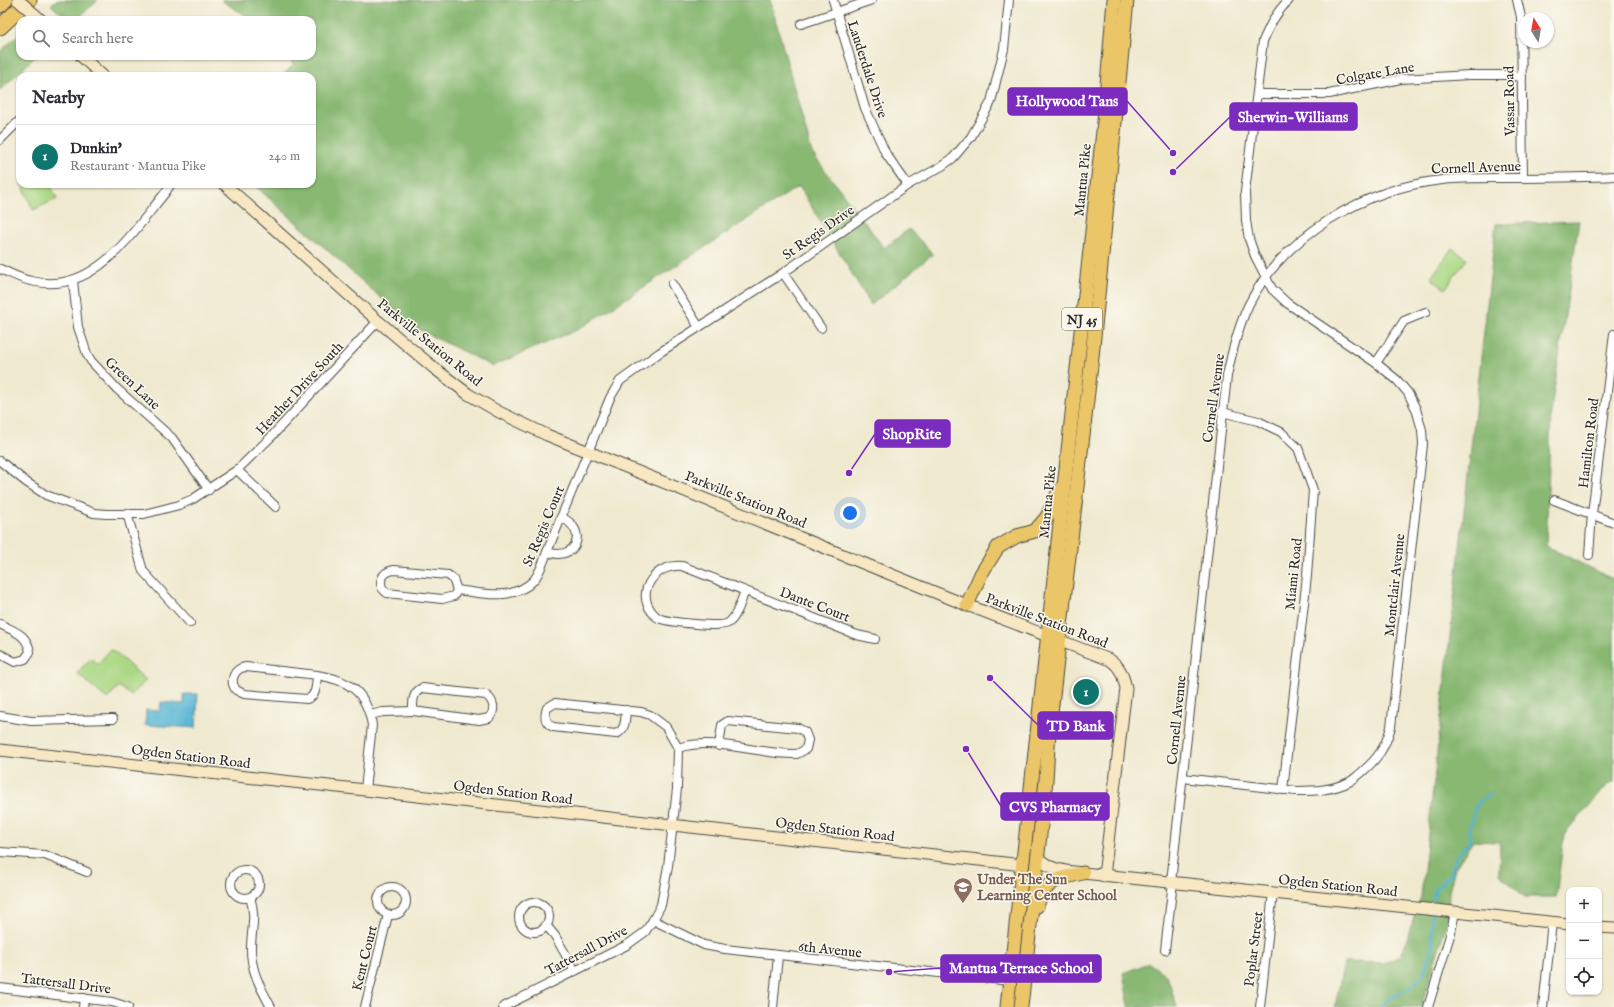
<!DOCTYPE html>
<html lang="en">
<head>
<meta charset="utf-8">
<style>
	:root { --surface:#fff; --page:#f2f2f3; --text:#2b2b33; --muted:#7c7c81; --line:#e1e1e2; --accent:#0f766e }
	body { margin:0; font-family:"IM FELL English",serif; background:var(--page); color:var(--text) }
	.controls { position:absolute; right:12px; bottom:12px; display:grid; overflow:hidden; border-radius:8px; box-shadow:0 1px 3px #0004 }
	.controls button { width:36px; height:36px; display:grid; place-items:center; padding:0; border:0; border-bottom:1px solid var(--line); background:var(--surface); color:var(--text); font:20px sans-serif }
	.compass { position:absolute; left:1518px; top:12px; width:36px; height:36px; border-radius:50%; background:var(--surface); box-shadow:0 1px 3px #0004; rotate:349deg }
	.you { position:absolute; left:850px; top:513px; width:14px; height:14px; margin:-10px; border:3px solid #fff; border-radius:50%; background:#1a73e8; box-shadow:0 0 0 6px #1a73e833 }
	.badge { display:grid; place-items:center; width:26px; height:26px; border-radius:50%; background:var(--accent); color:#fff; font-size:13px; font-weight:700 }
	.pin { position:absolute; translate:-50% -50%; border:2px solid #fff; box-shadow:0 1px 4px #0006 }
	.list { margin:0; padding:0; list-style:none }
	h2 { display:flex; justify-content:space-between; align-items:center; height:52px; margin:0; padding:0 16px; font-size:17px }
	h2 small { font-size:13px; font-weight:400; color:var(--muted) }
	.list li { display:grid; grid-template-columns:26px 1fr auto; gap:12px; align-items:center; box-sizing:border-box; height:64px; padding:0 16px; border-top:1px solid var(--line) }
	.list b { display:block; font-size:15px; white-space:nowrap }
	.list p { margin:0; font-size:13px; white-space:nowrap; color:var(--muted) }
	.list em { font-size:13px; font-style:normal; color:var(--muted) }
	.icon { flex:none; width:22px; height:22px; fill:none; stroke:currentColor; stroke-width:2; stroke-linecap:round; stroke-linejoin:round }
	.map { position:relative; flex:none; width:1614px; height:1007px; overflow:hidden }
	.search { position:absolute; background:var(--surface); box-shadow:0 1px 3px #0004; left:16px; top:16px; width:300px; height:44px; display:flex; align-items:center; gap:10px; box-sizing:border-box; padding:0 14px; border-radius:12px; color:var(--muted); font-size:15px }
	.panel { position:absolute; background:var(--surface); box-shadow:0 1px 3px #0004; left:16px; top:72px; width:300px; height:116px; border-radius:12px }
	.map>svg:first-child { display:block }
	.green { fill:#abd884; stroke:#6b8258 }
	.forest { fill:#88b872; stroke:#5a724e }
	.water { fill:#55b5d4; stroke:#407080 }
	.lines { fill:none; stroke-linecap:round; stroke-linejoin:round }
	.stream { stroke:#55b5d4; stroke-width:2.5 }
	.street-casing { stroke:#484844; stroke-width:10 }
	.secondary-casing { stroke:#484844; stroke-width:13 }
	.primary-casing { stroke:#484844; stroke-width:15 }
	.highway-casing { stroke:#484844; stroke-width:17 }
	.street { stroke:#fff; stroke-width:8 }
	.secondary { stroke:#f7e8c3; stroke-width:11 }
	.primary { stroke:#ebc669; stroke-width:13 }
	.highway { stroke:#ebc669; stroke-width:15 }
	.secondary-bridge-casing { stroke:#484844; stroke-width:13; stroke-linecap:butt }
	.secondary-bridge { stroke:#f7e8c3; stroke-width:11 }
	.labels { text-anchor:middle; stroke-width:3; stroke-linejoin:round; paint-order:stroke }
	.shield { fill:#fbf7ec; stroke:#696865; stroke-width:1 }
	.shield-label { font-size:13px; font-weight:bold; fill:#2b2b2b }
	.street-label { font-size:14px; fill:#2b2b2b; stroke:#fbf7ec }
	.education-label { font-size:14px; font-weight:bold; fill:#785e54; stroke:#fbf7ec; text-anchor:start }
	.leader { fill:none; stroke:#7b2cbf; stroke-width:1.5 }
	.callout-dot { fill:#7b2cbf; stroke:#fbf7ec; stroke-width:1.5 }
	.callout { fill:#7b2cbf; stroke:#7b2cbf; stroke-width:1.5 }
	.callout-label { font-size:15px; text-anchor:middle; font-weight:bold; fill:#fff }
</style>
</head>
<body>
<div class="map">
<svg width="1614" height="1007" viewBox="0 0 1614 1007">
	<rect width="100%" height="100%" fill="#fbf7ec"/>
	<filter id="ink" filterUnits="userSpaceOnUse"><feTurbulence type="fractalNoise" baseFrequency=".025" numOctaves="2"/><feDisplacementMap in="SourceGraphic" scale="8" xChannelSelector="R" yChannelSelector="G"/><feConvolveMatrix kernelMatrix="1 2 1 2 8 2 1 2 1" color-interpolation-filters="sRGB"/></filter>
	<filter id="wash" filterUnits="userSpaceOnUse"><feTurbulence type="fractalNoise" baseFrequency=".012" numOctaves="4" result="noise"/><feDisplacementMap in="SourceGraphic" scale="16" xChannelSelector="R" yChannelSelector="G"/><feGaussianBlur stdDeviation="0.9" result="paint"/><feColorMatrix in="noise" values="0 0 0 0 0 0 0 0 0 0 0 0 0 0 0 0 0 1.4 0 .05"/><feComposite in="paint" operator="in"/></filter>
	<g filter="url(#wash)">
		<rect width="100%" height="100%" fill="#efe9cf"/>
		<g class="green">
			<path d="M22,184H50L57,199L33,210Z"/>
			<path d="M1452,248L1467,259L1445,289L1431,278Z"/>
			<path d="M111,649L146,680L131,696L119,686L107,699L77,673L91,658L98,664Z"/>
		</g>
		<g class="forest">
			<path d="M56,0H98L76,20H68L51,5Z"/>
			<path d="M221,0H770L812,153L884,248L909,229L933,254L871,305L799,186L579,329L492,366L418,329L398,313L253,184H312V76H282L293,65L290,56H312V20H252Z"/>
			<path d="M20,33V56H36L0,90V52Z"/>
			<path d="M1579,221L1551,410L1546,546L1614,580V782L1607,785L1564,835L1556,897H1525L1499,874L1500,842L1473,841L1455,868L1449,891L1448,918L1421,1007H1335L1344,962L1384,963L1401,956L1421,897L1496,224Z"/>
			<path d="M1149,963L1167,976L1177,1007H1129L1123,973Z"/>
		</g>
		<path class="water" d="M184,694H198L196,728L145,725L146,710L160,711L161,702L184,704Z"/>
		<g class="lines">
			<g class="stream">
				<path d="M1432,907L1435,889L1450,875L1456,857L1470,841L1469,828C1474,819 1472,811 1478,803C1482,798 1488,797 1492,793"/>
				<path d="M1380,1007L1389,998L1408,989L1419,979L1424,972L1433,946L1431,928L1432,912"/>
			</g>
		</g>
	</g>
	<g filter="url(#ink)">
		<g class="lines">
			<g class="street-casing">
				<g id="street">
					<path d="M833,0L865,108L886,154L908,185"/>
					<path d="M1517,0L1521,17L1523,178"/>
					<path d="M801,24L872,0"/>
					<path d="M1257,94H1329L1401,79L1469,75H1507L1522,77"/>
					<path d="M0,140L20,120"/>
					<path d="M0,269C10,273 21,279 31,281C94,296 131,234 165,193L171,184"/>
					<path d="M783,273L821,328"/>
					<path d="M73,281L78,327L87,354L91,361L117,389L172,438L209,490"/>
					<path d="M672,284L699,327"/>
					<path d="M1376,363L1404,321L1426,312"/>
					<path d="M1222,412L1258,421L1281,432L1298,448L1313,490L1307,576L1283,790"/>
					<path d="M0,461L26,482L46,495L94,513L106,514H144L179,505L193,499L237,470L271,437L378,321"/>
					<path d="M237,470L276,507"/>
					<path d="M1554,500L1614,523"/>
					<path d="M127,513L143,571L190,623"/>
					<path d="M547,552C577,562 589,530 561,517"/>
					<path d="M1589,555L1592,514L1614,334"/>
					<path d="M457,590L454,596L442,599L387,593C376,585 381,572 394,570L448,575L453,579L457,590C483,593 513,602 534,580C540,572 544,561 547,552L610,398L620,381L659,353L783,273L908,185L942,166L953,158L971,137L991,102L1004,49L1009,0"/>
					<path d="M745,591C741,600 737,618 728,623C721,628 671,622 661,619C658,618 654,615 652,612C634,590 658,563 682,566L857,635L875,639"/>
					<path d="M0,624C15,632 27,634 30,652L25,659L15,662L0,654"/>
					<path d="M317,675C316,685 317,696 307,699L244,694L236,690C229,681 234,668 246,667L317,675C349,680 366,691 372,725L365,790"/>
					<path d="M422,688L486,695C494,701 496,710 489,718L479,720L413,711C413,702 412,693 422,688Z"/>
					<path d="M370,715L383,712L413,711"/>
					<path d="M0,716L31,721L113,719"/>
					<path d="M678,748C715,736 759,755 797,754L806,749L808,740L805,732L798,728L728,721L722,725L719,746"/>
					<path d="M1183,778L1297,791C1315,791 1333,790 1349,782C1353,780 1357,776 1361,773C1377,759 1385,749 1391,727L1421,463L1423,444L1422,430L1416,409L1408,393L1397,380L1376,363L1287,303L1272,289L1255,256L1249,239L1246,221L1245,192L1263,41C1270,25 1276,12 1289,0"/>
					<path d="M0,852L45,855L87,872"/>
					<circle cx="245" cy="884" r="14"/>
					<path d="M1171,882L1227,376C1232,351 1238,327 1249,304C1284,235 1366,188 1442,180C1460,178 1478,178 1496,178C1536,178 1575,178 1614,176"/>
					<circle cx="392" cy="901" r="14"/>
					<path d="M250,897C256,916 252,926 251,946C250,969 260,987 271,1007"/>
					<circle cx="534" cy="917" r="15"/>
					<path d="M653,920L704,945L725,949L1010,981"/>
					<path d="M546,925L555,936L575,971"/>
					<path d="M1165,950L1173,882"/>
					<path d="M0,988L112,1002L128,1007"/>
					<path d="M83,1007L84,998"/>
					<path d="M365,1007L388,915"/>
					<path d="M503,1007L627,945L645,932L653,920L661,905L668,866L677,789L678,748L666,727L650,715L641,712L555,703L547,708C544,716 545,723 553,727L616,734C626,730 625,720 626,710"/>
					<path d="M773,1007L778,956"/>
					<path d="M1260,1007L1273,893"/>
					<path d="M1428,1007L1451,932L1455,912"/>
					<path d="M1543,1007L1552,922"/>
				</g>
			</g>
			<g class="secondary-casing">
				<g id="secondary">
					<path d="M81,56L103,76"/>
					<path d="M224,184L378,321L434,368L468,394L499,412L547,435L954,600L1110,660C1121,667 1123,676 1126,688L1104,876"/>
					<path d="M0,750L365,790L1023,865"/>
					<path d="M1038,858C1052,871 1064,871 1083,873L1569,924"/>
					<path d="M1599,927L1614,928"/>
				</g>
			</g>
			<g class="primary-casing">
				<g id="primary">
					<path d="M967,605L981,574L998,547L1017,536L1035,531L1047,517L1060,489"/>
					<path d="M1037,906C1045,880 1059,878 1083,873"/>
					<path d="M1007,1007L1104,122L1114,0"/>
					<path d="M1021,1007L1046,780L1049,730L1092,357L1127,0"/>
				</g>
			</g>
			<g class="highway-casing">
				<g id="highway">
					<path d="M0,5L5,0"/>
					<path d="M0,27L29,0"/>
				</g>
			</g>
			<use href="#street" class="street"/>
			<use href="#secondary" class="secondary"/>
			<use href="#primary" class="primary"/>
			<use href="#highway" class="highway"/>
			<g class="secondary-bridge-casing">
				<path id="secondary-bridge" d="M18,0L41,20"/>
			</g>
			<use href="#secondary-bridge" class="secondary-bridge"/>
		</g>
	</g>
	<defs>
		<g id="school-pin" transform="scale(1)"><path d="M0 17L-7.5 6A9.5 9.5 0 1 1 7.5 6Z" fill="#8d6e63" stroke="#fbf7ec"/><path d="M0-5L7-2L0 1L-7-2ZM-4 1L0 2.5L4 1V4Q0 6-4 4Z" fill="#fff"/></g>
	</defs>
	<g fill-rule="evenodd">
		<use href="#school-pin" x="963" y="887"/>
	</g>
	<g class="labels">
		<rect class="shield" x="1062" y="308" width="40" height="22" rx="3"/>
		<g class="shield-label">
			<text x="1082" y="324">NJ 45</text>
		</g>
		<g class="street-label">
			<text transform="translate(868 69) rotate(72)" y="5">Lauderdale Drive</text>
			<text transform="translate(1375 73) rotate(-10)" y="5">Colgate Lane</text>
			<text transform="translate(1509 101) rotate(-91)" y="5">Vassar Road</text>
			<text transform="translate(1476 167) rotate(-2)" y="5">Cornell Avenue</text>
			<text transform="translate(1082 180) rotate(-84)" y="5">Mantua Pike</text>
			<text transform="translate(818 232) rotate(-35)" y="5">St Regis Drive</text>
			<text transform="translate(430 342) rotate(39)" y="5">Parkville Station Road</text>
			<text transform="translate(133 383) rotate(43)" y="5">Green Lane</text>
			<text transform="translate(299 388) rotate(-47)" y="5">Heather Drive South</text>
			<text transform="translate(1213 398) rotate(-82)" y="5">Cornell Avenue</text>
			<text transform="translate(1588 443) rotate(-83)" y="5">Hamilton Road</text>
			<text transform="translate(746 499) rotate(22)" y="5">Parkville Station Road</text>
			<text transform="translate(1047 502) rotate(-84)" y="5">Mantua Pike</text>
			<text transform="translate(543 526) rotate(-67)" y="5">St Regis Court</text>
			<text transform="translate(1293 574) rotate(-84)" y="5">Miami Road</text>
			<text transform="translate(1394 585) rotate(-84)" y="5">Montclair Avenue</text>
			<text transform="translate(815 604) rotate(21)" y="5">Dante Court</text>
			<text transform="translate(1047 620) rotate(21)" y="5">Parkville Station Road</text>
			<text transform="translate(1176 720) rotate(-84)" y="5">Cornell Avenue</text>
			<text transform="translate(191 756) rotate(7)" y="5">Ogden Station Road</text>
			<text transform="translate(513 792) rotate(7)" y="5">Ogden Station Road</text>
			<text transform="translate(835 829) rotate(7)" y="5">Ogden Station Road</text>
			<text transform="translate(1338 885) rotate(6)" y="5">Ogden Station Road</text>
			<text transform="translate(830 949) rotate(6)" y="5">6th Avenue</text>
			<text transform="translate(1253 949) rotate(-83)" y="5">Poplar Street</text>
			<text transform="translate(586 950) rotate(-28)" y="5">Tattersall Drive</text>
			<text transform="translate(364 958) rotate(-76)" y="5">Kent Court</text>
			<text transform="translate(66 983) rotate(7)" y="5">Tattersall Drive</text>
		</g>
		<g class="education-label">
			<text x="977" y="884">Under The Sun<tspan x="977" dy="16">Learning Center School</tspan></text>
		</g>
	</g>
	<path class="leader" d="M1173 153L1127 101M1173 172L1230 117M849 473L875 434M990 678L1038 725M966 749L1001 806M889 972L941 968"/>
	<g class="callout-dot">
		<circle cx="1173" cy="153" r="4"/>
		<circle cx="1173" cy="172" r="4"/>
		<circle cx="849" cy="473" r="4"/>
		<circle cx="990" cy="678" r="4"/>
		<circle cx="966" cy="749" r="4"/>
		<circle cx="889" cy="972" r="4"/>
	</g>
	<g class="callout">
		<rect x="1008" y="88" width="119" height="27" rx="4"/>
		<rect x="1230" y="103" width="127" height="27" rx="4"/>
		<rect x="875" y="420" width="75" height="27" rx="4"/>
		<rect x="1038" y="712" width="75" height="27" rx="4"/>
		<rect x="1001" y="793" width="108" height="27" rx="4"/>
		<rect x="941" y="955" width="160" height="27" rx="4"/>
	</g>
	<g class="callout-label">
		<text x="1067" y="106">Hollywood Tans</text>
		<text x="1293" y="122">Sherwin-Williams</text>
		<text x="912" y="439">ShopRite</text>
		<text x="1076" y="731">TD Bank</text>
		<text x="1055" y="812">CVS Pharmacy</text>
		<text x="1021" y="973">Mantua Terrace School</text>
	</g>
</svg>
<div class="controls">
<button>+</button>
<button>−</button>
<button><svg class="icon" aria-label="locate" viewBox="0 0 24 24"><circle cx="12" cy="12" r="6"/><path d="M12 2v4M12 18v4M2 12h4M18 12h4"/></svg></button>
</div>
<svg class="compass" viewBox="-18 -18 36 36"><path d="M0-13l5 13h-10z" fill="#e53935"/><path d="M0 13l5-13h-10z" fill="#7c7c81"/></svg>
<div class="you"></div>
<div class="pin badge" style="left:1086px;top:692px">1</div>
<div class="search"><svg class="icon" aria-label="search" viewBox="0 0 24 24"><circle cx="10" cy="10" r="6"/><path d="M15 15l6 6"/></svg>Search here</div>
<section class="panel">
<h2>Nearby<small></small></h2>
<ul class="list">
<li><span class="badge">1</span><div><b>Dunkin'</b><p>Restaurant · Mantua Pike</p></div><em>240 m</em></li>
</ul>
</section>
</div>
</body>
</html>
